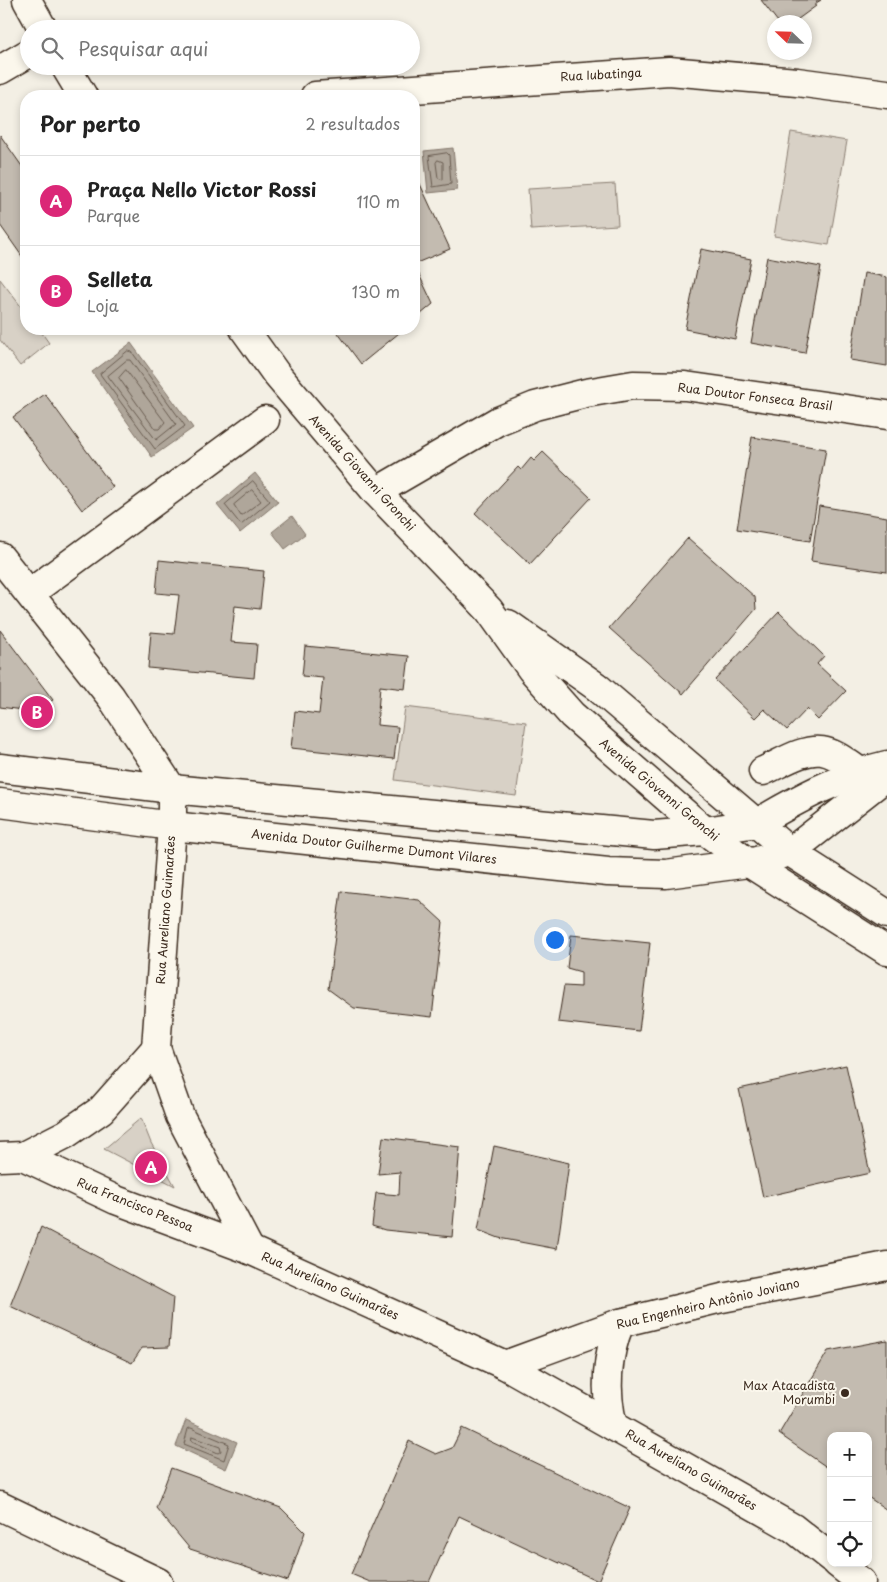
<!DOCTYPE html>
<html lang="pt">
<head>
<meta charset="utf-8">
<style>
	:root { --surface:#fff; --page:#f2f2f2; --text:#222; --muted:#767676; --line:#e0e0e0; --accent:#db2777 }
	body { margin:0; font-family:"Playpen Sans",sans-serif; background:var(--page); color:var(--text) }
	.controls { position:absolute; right:15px; bottom:15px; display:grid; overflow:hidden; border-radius:10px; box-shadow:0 2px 8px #0003 }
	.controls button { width:45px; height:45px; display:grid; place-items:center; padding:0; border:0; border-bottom:1px solid var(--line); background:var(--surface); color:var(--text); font:25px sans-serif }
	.compass { position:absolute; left:767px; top:15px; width:45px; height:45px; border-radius:50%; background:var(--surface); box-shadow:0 2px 8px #0003; rotate:293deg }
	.you { position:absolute; left:554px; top:939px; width:18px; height:18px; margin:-12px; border:4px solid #fff; border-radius:50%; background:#1a73e8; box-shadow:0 0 0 8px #1a73e833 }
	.badge { display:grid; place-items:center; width:32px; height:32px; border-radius:50%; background:var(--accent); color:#fff; font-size:16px; font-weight:700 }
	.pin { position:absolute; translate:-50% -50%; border:2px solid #fff; box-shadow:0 1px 5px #0006 }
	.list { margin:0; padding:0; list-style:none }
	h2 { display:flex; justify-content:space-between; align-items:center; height:65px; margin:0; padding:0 20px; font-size:21px }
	h2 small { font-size:16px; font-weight:400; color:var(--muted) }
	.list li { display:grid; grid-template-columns:32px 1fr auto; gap:15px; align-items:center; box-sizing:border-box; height:90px; padding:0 20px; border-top:1px solid var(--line) }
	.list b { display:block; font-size:19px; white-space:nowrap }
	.list p { margin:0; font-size:16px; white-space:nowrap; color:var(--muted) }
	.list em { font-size:16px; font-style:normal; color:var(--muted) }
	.icon { flex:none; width:28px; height:28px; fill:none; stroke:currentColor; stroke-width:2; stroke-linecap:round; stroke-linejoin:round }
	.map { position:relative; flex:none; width:887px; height:1582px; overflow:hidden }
	.search { position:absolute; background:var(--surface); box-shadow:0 2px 8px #0003; left:20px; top:20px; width:400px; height:55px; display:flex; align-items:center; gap:12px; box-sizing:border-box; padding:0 18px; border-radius:28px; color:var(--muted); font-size:19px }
	.panel { position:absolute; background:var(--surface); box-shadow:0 2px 8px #0003; left:20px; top:90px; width:400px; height:245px; border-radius:20px }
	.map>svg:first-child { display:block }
	.green { fill:#d8d1c6; stroke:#8a7e72 }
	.water { fill:#afa69a; stroke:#817468 }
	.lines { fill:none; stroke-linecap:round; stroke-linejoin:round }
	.shore { stroke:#695c50; stroke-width:1 }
	.building { fill:#c3bbb0; stroke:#3b2a1e }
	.minor-casing { stroke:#3b2a1e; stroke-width:31 }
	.major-casing { stroke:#3b2a1e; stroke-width:31 }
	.minor { stroke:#fbf7ec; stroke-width:28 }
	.major { stroke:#fbf7ec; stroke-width:28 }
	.poi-dot { fill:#3b2a1e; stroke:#fbf7ec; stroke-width:2 }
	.labels { text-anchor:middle; stroke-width:4; stroke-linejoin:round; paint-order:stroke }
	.street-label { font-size:12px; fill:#3b2a1e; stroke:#fbf7ec }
	.poi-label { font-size:12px; fill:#3b2a1e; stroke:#fbf7ec; text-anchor:end }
</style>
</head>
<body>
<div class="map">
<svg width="887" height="1582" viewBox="0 0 887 1582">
	<rect width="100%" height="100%" fill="#f3efe4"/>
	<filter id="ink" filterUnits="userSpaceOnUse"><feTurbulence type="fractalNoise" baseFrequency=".02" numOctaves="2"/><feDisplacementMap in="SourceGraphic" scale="10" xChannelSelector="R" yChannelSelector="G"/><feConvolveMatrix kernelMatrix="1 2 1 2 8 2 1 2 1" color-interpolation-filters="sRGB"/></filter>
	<g filter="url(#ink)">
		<g class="green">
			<path d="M791,132L847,141L829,245L774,236Z"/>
			<path d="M615,184L618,225L531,230L528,189Z"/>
			<path d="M0,279L26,313V329H39L49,343L20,366L0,340Z"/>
			<path d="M405,707L526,722L516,796L395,780Z"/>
			<path d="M141,1118L151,1143L175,1186L104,1149Z"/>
		</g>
		<g class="water">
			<path d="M453,148L457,190L428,193L424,151Z"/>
			<path d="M131,343L193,428L152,457L92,372Z"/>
			<path d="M255,473L278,502L240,533L217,505Z"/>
			<path d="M292,516L305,534L285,549L272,532Z"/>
			<path d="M186,1420L237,1442L226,1469L176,1446Z"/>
		</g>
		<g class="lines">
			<g class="shore">
				<path d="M447,153L449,155L451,184L433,187L429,156Z"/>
				<path d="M438,160L443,162V180L438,178L436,163Z"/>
				<path d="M128,351L132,352L185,426L155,449L100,374Z"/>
				<path d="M127,360H130L176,424L156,440L108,376Z"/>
				<path d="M126,370L165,422L159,429H155L119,378Z"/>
				<path d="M253,481L270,501L241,525L225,505Z"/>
				<path d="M252,490L261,501L241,516L234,505Z"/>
				<path d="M191,1428L229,1444L224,1460L184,1444L188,1429Z"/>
				<path d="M192,1437L220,1447L221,1451L218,1453L192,1441Z"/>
			</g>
		</g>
		<g class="building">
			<path d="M761,0H821L816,3V6L794,22H778Z"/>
			<path d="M0,135L26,172V262L0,225Z"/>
			<path d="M414,171L450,249L414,264L433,304L414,320Z"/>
			<path d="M701,249L751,259L735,339L685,329Z"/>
			<path d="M767,257L821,267L805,353L751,343Z"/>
			<path d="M864,273L887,277V366L850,360Z"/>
			<path d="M335,329H404L361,364Z"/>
			<path d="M45,394L113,487L82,510L13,417Z"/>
			<path d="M752,437L826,449L810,541L737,529Z"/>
			<path d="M543,452L591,498L530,564L475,513L518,467L521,470L531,458L534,461Z"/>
			<path d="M819,506L887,517V572L811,561Z"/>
			<path d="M688,538L755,597L756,609L683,694L609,628Z"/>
			<path d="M159,560L264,571L260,609L235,606L231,642L257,644L254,678L148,668L151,632L174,634L179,595L156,593Z"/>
			<path d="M779,612L824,656L817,664L846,691L818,720L807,709L787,730L764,709L755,718L715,680Z"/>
			<path d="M0,630L53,700L37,712L0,707Z"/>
			<path d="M305,646L409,656L405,689L380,686L377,725L398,727L394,759L291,748L295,711L319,714L323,678L302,676Z"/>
			<path d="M341,891L419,900L443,922L432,1017L354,1008L328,989Z"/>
			<path d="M571,935L650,943L639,1031L558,1022L564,986L581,987V972L567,968Z"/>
			<path d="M846,1065L870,1173L763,1197L739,1089Z"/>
			<path d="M383,1137L460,1147L452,1237L385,1230L372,1226L376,1193L399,1195L400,1172L378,1174Z"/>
			<path d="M494,1146L569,1163L557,1249L499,1238L478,1230Z"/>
			<path d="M41,1227L173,1297L169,1347L142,1348L132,1363L10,1306Z"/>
			<path d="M887,1340V1510L868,1497V1436H831V1470L779,1434L828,1351Z"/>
			<path d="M462,1428L630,1508L598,1581L459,1516L429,1582H370L351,1574L409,1441L436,1454L452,1448Z"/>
			<path d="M171,1468L281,1508L305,1532L288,1581L190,1549L156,1508Z"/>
		</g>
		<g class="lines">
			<g class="minor-casing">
				<g id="minor">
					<path d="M0,70L29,53"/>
					<path d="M315,96L669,71L797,82L887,94"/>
					<path d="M376,492L498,421L535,406L586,393L633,385L685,386L887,415"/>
					<path d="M0,557L111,697L172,789V826L156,1048L180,1116L250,1250"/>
					<path d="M30,593L265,420"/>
					<path d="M763,771C780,764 803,748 822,751C836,753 848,764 859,771"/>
					<path d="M757,823C798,799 840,776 887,765"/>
					<path d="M790,852L887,776"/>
					<path d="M23,1156L116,1200L250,1250L505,1365L793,1528L831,1558"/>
					<path d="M0,1157L23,1156L66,1134L101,1110L156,1048"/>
					<path d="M505,1365L620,1323L722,1298L887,1266"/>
					<path d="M613,1426C604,1390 606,1357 620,1323"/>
					<path d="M0,1506L158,1582"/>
					<path d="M837,1563L861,1582"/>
				</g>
			</g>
			<g class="major-casing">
				<g id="major">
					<path d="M27,0L43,29"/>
					<path d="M65,66L83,96"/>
					<path d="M244,329L277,375L376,492L489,610L532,670L572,715L705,831L749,863L887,951"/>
					<path d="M508,624L597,687L790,852L887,914"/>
					<path d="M0,768L172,789L654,835L705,831L757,823"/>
					<path d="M0,803L172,826L608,872L666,874L749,863L790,852"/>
				</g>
			</g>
			<use href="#minor" class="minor"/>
			<use href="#major" class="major"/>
		</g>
	</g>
	<circle class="poi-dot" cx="845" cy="1393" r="5"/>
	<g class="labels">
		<g class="street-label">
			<text transform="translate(601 75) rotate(-3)" y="4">Rua Iubatinga</text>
			<text transform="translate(755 397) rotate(7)" y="4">Rua Doutor Fonseca Brasil</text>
			<text transform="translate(362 473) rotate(48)" y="4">Avenida Giovanni Gronchi</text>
			<text transform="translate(659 790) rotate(40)" y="4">Avenida Giovanni Gronchi</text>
			<text transform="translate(374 847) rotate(6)" y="4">Avenida Doutor Guilherme Dumont Vilares</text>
			<text transform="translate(166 910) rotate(-86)" y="4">Rua Aureliano Guimarães</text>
			<text transform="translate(135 1205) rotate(22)" y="4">Rua Francisco Pessoa</text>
			<text transform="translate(330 1286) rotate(24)" y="4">Rua Aureliano Guimarães</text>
			<text transform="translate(708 1304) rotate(-13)" y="4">Rua Engenheiro Antônio Joviano</text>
			<text transform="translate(691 1470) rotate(30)" y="4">Rua Aureliano Guimarães</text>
		</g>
		<g class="poi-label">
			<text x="835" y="1390">Max Atacadista<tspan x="835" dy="14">Morumbi</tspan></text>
		</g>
	</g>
</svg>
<div class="controls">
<button>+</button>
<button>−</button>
<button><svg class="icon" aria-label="locate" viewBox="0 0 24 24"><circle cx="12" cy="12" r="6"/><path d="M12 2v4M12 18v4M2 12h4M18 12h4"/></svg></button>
</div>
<svg class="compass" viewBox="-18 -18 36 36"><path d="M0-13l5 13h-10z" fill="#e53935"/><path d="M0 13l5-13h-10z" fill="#767676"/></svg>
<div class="you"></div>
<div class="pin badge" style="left:151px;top:1167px">A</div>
<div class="pin badge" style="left:37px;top:712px">B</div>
<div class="search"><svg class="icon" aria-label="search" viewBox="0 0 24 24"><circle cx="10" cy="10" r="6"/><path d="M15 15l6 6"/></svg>Pesquisar aqui</div>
<section class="panel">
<h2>Por perto<small>2 resultados</small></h2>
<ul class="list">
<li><span class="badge">A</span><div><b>Praça Nello Victor Rossi</b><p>Parque</p></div><em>110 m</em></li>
<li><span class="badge">B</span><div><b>Selleta</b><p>Loja</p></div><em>130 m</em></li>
</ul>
</section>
</div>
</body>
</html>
